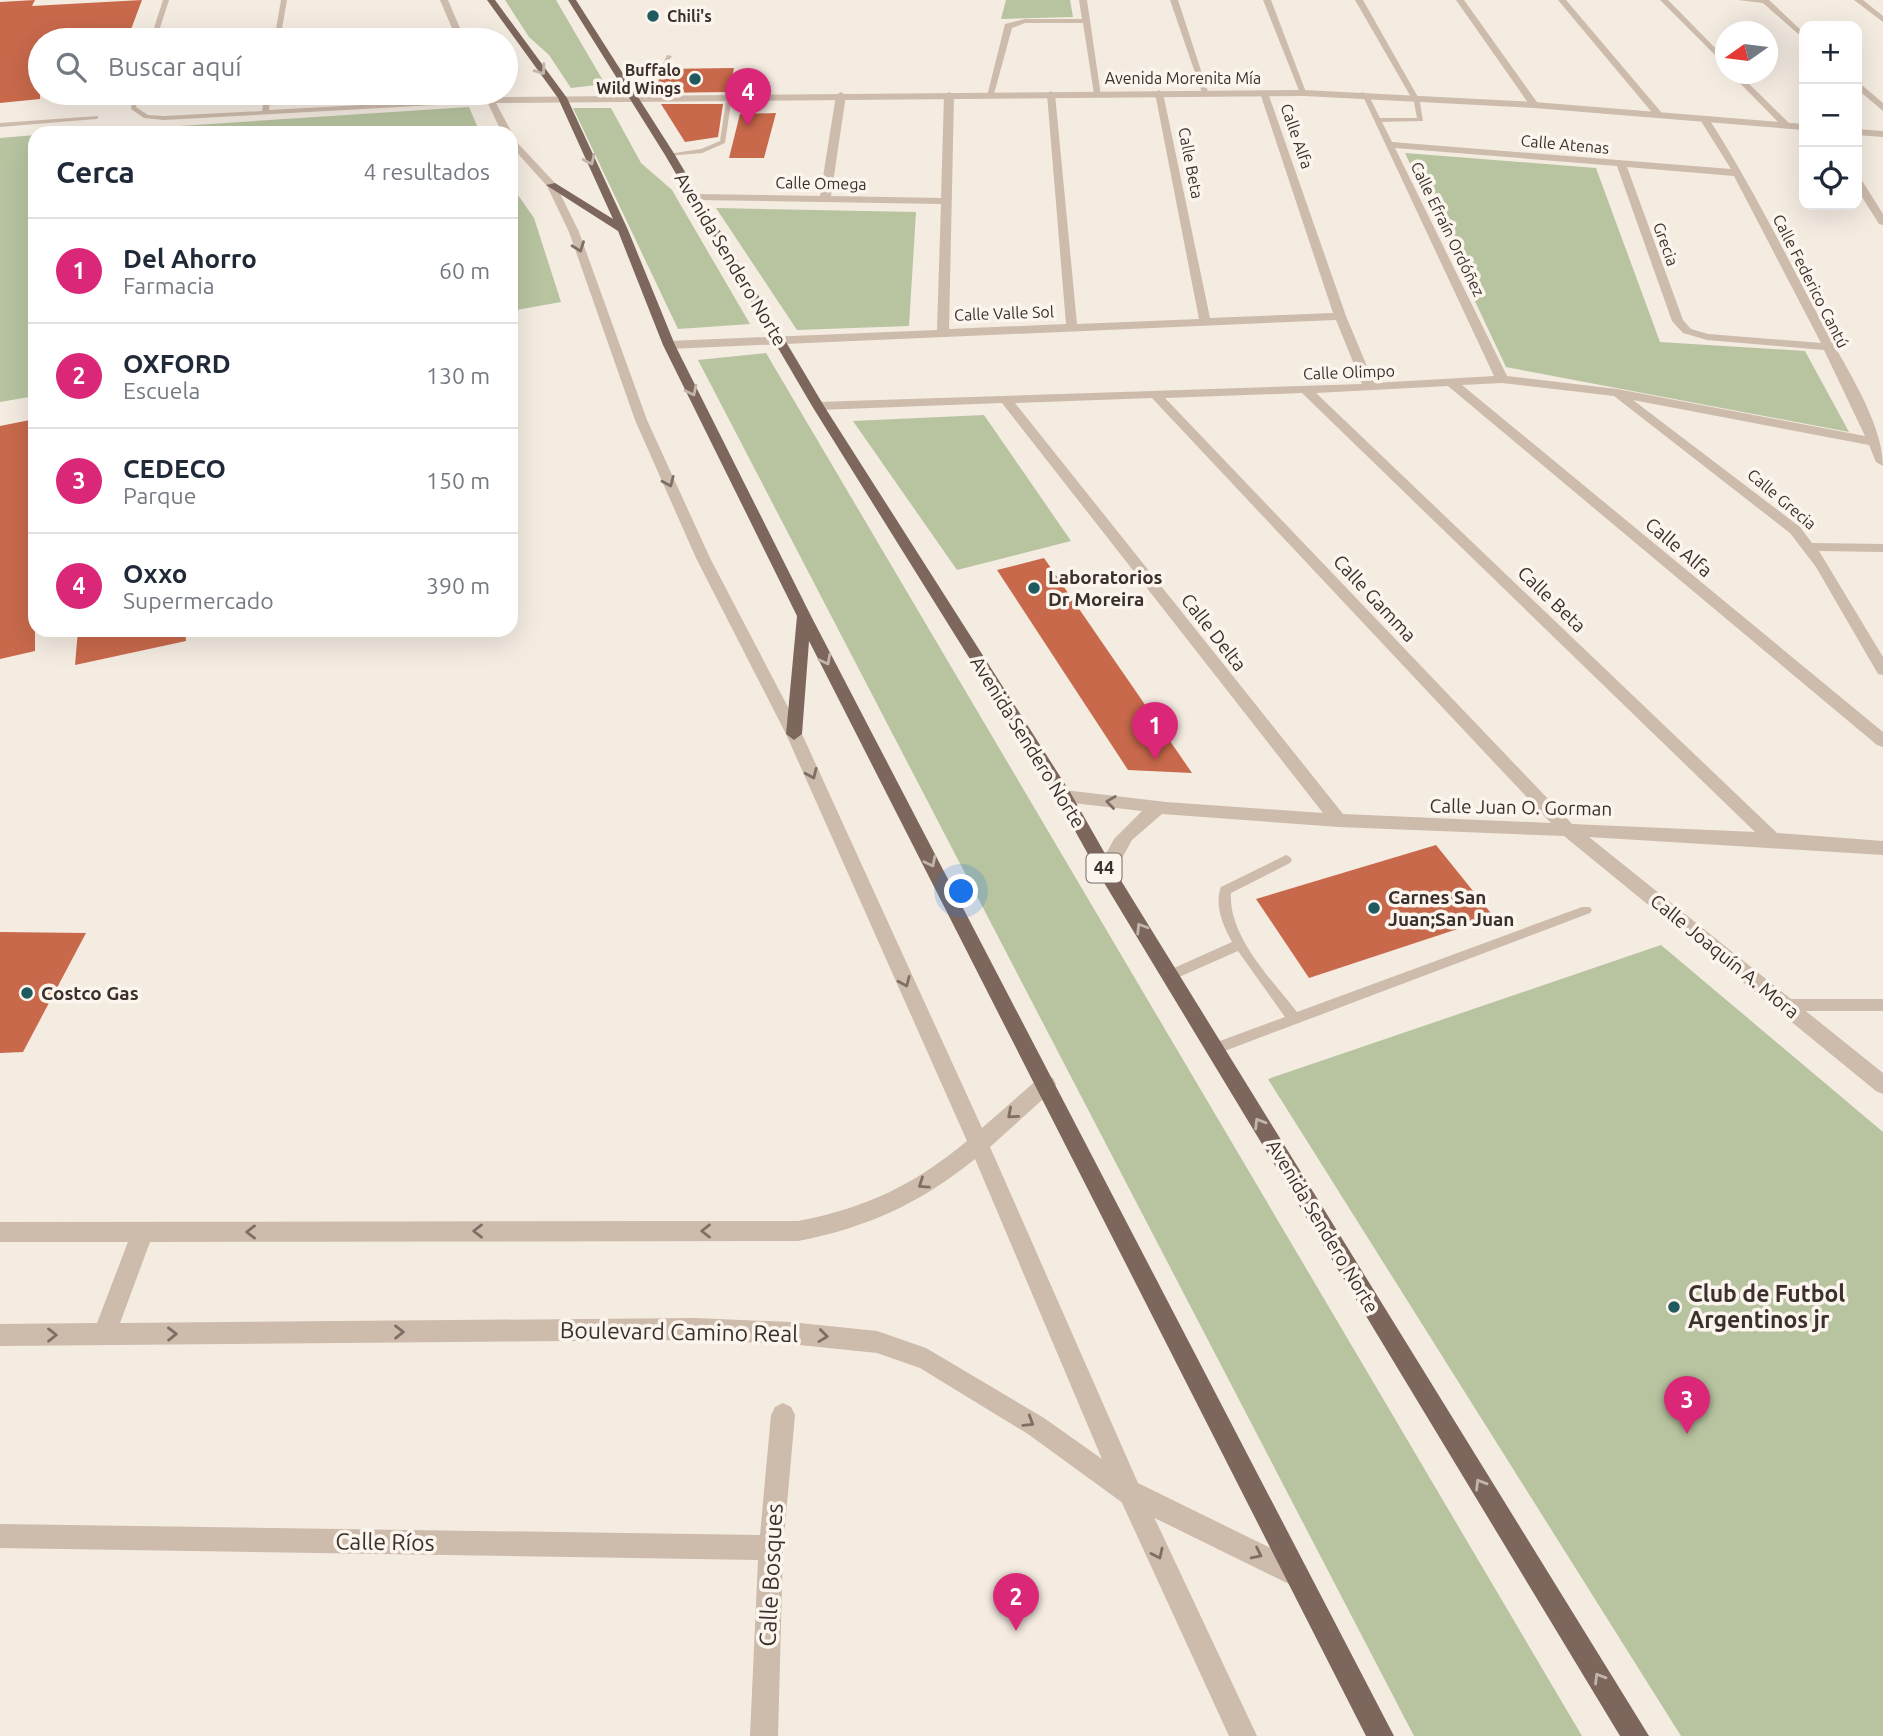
<!DOCTYPE html>
<html lang="es">
<head>
<meta charset="utf-8">
<style>
	:root { --surface:#fff; --page:#f6f6f7; --text:#1f2937; --muted:#747a83; --line:#e0e1e3; --accent:#db2777 }
	body { margin:0; font-family:Ubuntu,sans-serif; background:var(--page); color:var(--text) }
	.controls { position:absolute; right:21px; top:21px; display:grid; overflow:hidden; border-radius:14px; box-shadow:0 7px 28px #0002 }
	.controls button { width:63px; height:63px; display:grid; place-items:center; padding:0; border:0; border-bottom:2px solid var(--line); background:var(--surface); color:var(--text); font:35px sans-serif }
	.compass { position:absolute; left:1715px; top:21px; width:63px; height:63px; border-radius:50%; background:var(--surface); box-shadow:0 7px 28px #0002; rotate:256deg }
	.you { position:absolute; left:962px; top:892px; width:24px; height:24px; margin:-18px; border:5px solid #fff; border-radius:50%; background:#1a73e8; box-shadow:0 0 0 10px #1a73e833 }
	.badge { display:grid; place-items:center; width:46px; height:46px; border-radius:50%; background:var(--accent); color:#fff; font-size:23px; font-weight:700 }
	.pin { position:absolute; translate:-50% -58px; filter:drop-shadow(0 2px 4px #0008) }
	.pin::after { content:''; position:absolute; top:37px; width:24px; height:21px; background:inherit; clip-path:polygon(0 0,100% 0,50% 100%) }
	.list { margin:0; padding:0; list-style:none }
	h2 { display:flex; justify-content:space-between; align-items:center; height:91px; margin:0; padding:0 28px; font-size:30px }
	h2 small { font-size:23px; font-weight:400; color:var(--muted) }
	.list li { display:grid; grid-template-columns:46px 1fr auto; gap:21px; align-items:center; box-sizing:border-box; height:105px; padding:0 28px; border-top:2px solid var(--line) }
	.list b { display:block; font-size:26px; white-space:nowrap }
	.list p { margin:0; font-size:23px; white-space:nowrap; color:var(--muted) }
	.list em { font-size:23px; font-style:normal; color:var(--muted) }
	.icon { flex:none; width:38px; height:38px; fill:none; stroke:currentColor; stroke-width:2; stroke-linecap:round; stroke-linejoin:round }
	.map { position:relative; flex:none; width:1883px; height:1736px; overflow:hidden }
	.search { position:absolute; background:var(--surface); box-shadow:0 7px 28px #0002; left:28px; top:28px; width:490px; height:77px; display:flex; align-items:center; gap:18px; box-sizing:border-box; padding:0 24px; border-radius:38px; color:var(--muted); font-size:26px }
	.panel { position:absolute; background:var(--surface); box-shadow:0 7px 28px #0002; left:28px; top:126px; width:490px; height:511px; border-radius:21px }
	.map>svg:first-child { display:block }
	.green { fill:#b8c4a0 }
	.building { fill:#c8694b }
	.lines { fill:none; stroke-linecap:round; stroke-linejoin:round }
	.service { fill:#cdbbac; fill-rule:evenodd }
	.minor { fill:#cdbbac; fill-rule:evenodd }
	.tertiary { fill:#cdbbac; fill-rule:evenodd }
	.primary { fill:#7d675c; fill-rule:evenodd }
	.oneway { stroke:#c2b5ac }
	.oneway2 { stroke:#7d6f65 }
	.poi-dot { fill:#1f5a5e; stroke:#fbf5ee; stroke-width:2.5 }
	.labels { text-anchor:middle; stroke-width:7; stroke-linejoin:round; paint-order:stroke }
	.far-poi-label { font-size:16px; font-weight:bold; fill:#3b302b; stroke:#fbf5ee; text-anchor:start }
	.far-street-label { font-size:16px; fill:#3b302b; stroke:#fbf5ee }
	.shield { fill:#fbf5ee; stroke:#756b66; stroke-width:2 }
	.shield-label { font-size:18px; font-weight:bold; fill:#3b302b }
	.street-label { font-size:19px; fill:#3b302b; stroke:#fbf5ee }
	.poi-label { font-size:19px; font-weight:bold; fill:#3b302b; stroke:#fbf5ee; text-anchor:start }
	.near-poi-label { font-size:23px; font-weight:bold; fill:#3b302b; stroke:#fbf5ee; text-anchor:start }
	.near-street-label { font-size:23px; fill:#3b302b; stroke:#fbf5ee }
</style>
</head>
<body>
<div class="map">
<svg width="1883" height="1736" viewBox="0 0 1883 1736">
	<rect width="100%" height="100%" fill="#f4ebe1"/>
	<g class="green">
		<path d="M505,0H556L605,84L571,88L549,55L529,37Z"/>
		<path d="M1006,0H1070L1073,17L1001,19Z"/>
		<path d="M469,107L480,133H73Z"/>
		<path d="M573,108H611L641,163L672,190L750,324L678,329Z"/>
		<path d="M35,135V396L0,402V138Z"/>
		<path d="M1405,153L1596,168L1660,342L1805,351L1849,432L1506,367Z"/>
		<path d="M511,185L534,218L561,302L511,311Z"/>
		<path d="M716,208L916,212L909,326L797,330Z"/>
		<path d="M766,353L1582,1736H1414L698,360Z"/>
		<path d="M984,415L1071,541L957,570L853,421Z"/>
		<path d="M1661,945L1883,1132V1736H1681L1268,1079Z"/>
	</g>
	<g class="building">
		<path d="M35,0L32,6L142,0L127,40H40V99L0,103V2Z"/>
		<path d="M734,68L729,92L655,93L662,69Z"/>
		<path d="M661,104H723L718,137L685,142Z"/>
		<path d="M776,113L764,158H729L740,114Z"/>
		<path d="M35,419V651L0,659V426Z"/>
		<path d="M1044,558L1192,773L1128,770L997,570Z"/>
		<path d="M78,630H185L186,641L75,665Z"/>
		<path d="M1436,845L1494,917L1309,978L1256,899Z"/>
		<path d="M0,932L86,933L23,1052L0,1053Z"/>
	</g>
	<g class="lines">
		<g class="service">
			<path d="M163,0H169L156,40H150Z"/>
			<path d="M281,0H287L280,40H274Z"/>
			<path d="M667,55L672,56L667,64H663Z"/>
			<path d="M133,93H139L136,107L148,115L164,116L262,111L265,93H271L269,110L491,98L494,100L491,102L164,120L144,118L131,109Z"/>
			<path d="M727,95L732,96L725,143L702,153L668,156V154L701,149L720,141Z"/>
			<path d="M1416,95L1419,97L1423,121L1377,122L1374,120L1377,118H1417L1413,97Z"/>
			<path d="M98,116V118L96,119L0,127V123Z"/>
			<path d="M1286,855L1290,857L1292,860L1290,863L1231,893C1228,936 1272,980 1297,1012L1582,907H1590L1592,910L1590,913L1214,1055L1209,1053L1207,1049L1209,1045L1285,1017L1238,951L1170,981L1165,980L1163,976L1165,972L1232,942C1223,925 1214,906 1221,887Z"/>
			<path d="M1785,999H1883V1011H1785L1780,1009L1778,1005L1780,1001Z"/>
		</g>
		<g class="minor">
			<path d="M1079,0H1087L1101,96L1094,94L1083,23H1025L1012,28L994,94L987,96L1005,24L1025,19H1082Z"/>
			<path d="M1170,0H1178L1209,95L1202,93Z"/>
			<path d="M1263,0H1271L1307,95L1300,93Z"/>
			<path d="M1355,0H1363L1419,99L1411,97Z"/>
			<path d="M1456,0H1464L1539,105L1537,107H1531Z"/>
			<path d="M1558,0H1566L1661,112V116H1655Z"/>
			<path d="M1660,0H1668L1726,59V66Z"/>
			<path d="M1738,0H1769L1804,33V39L1763,3Z"/>
			<path d="M1854,0H1863L1883,16V22Z"/>
			<path d="M1731,74H1739L1789,123V127H1783Z"/>
			<path d="M1857,81L1883,103V111L1857,89Z"/>
			<path d="M1159,90L1163,93L1210,318L1333,313L1260,93L1264,90L1268,93L1346,316L1374,383L1494,376L1361,92L1368,94L1392,142L1731,169L1699,118L1707,116C1750,182 1784,252 1821,321C1842,362 1883,421 1883,466L1876,462L1869,445L1633,400L1800,527L1812,543L1883,544V552L1819,551L1883,657V675L1878,674L1816,567L1790,533L1614,396L1502,383L1462,385L1883,732V747L1877,745L1448,386L1316,393L1777,833L1883,841V855L1589,837L1883,1073V1094L1876,1091L1564,836L1339,827L1162,814L1132,840L1112,876H1100L1097,871L1114,839L1142,811L1064,802L1058,800L1056,796L1058,792L1064,790L1166,802L1323,813L1002,403L818,410L812,406L818,402L1362,384L1336,320L669,349L663,345L669,341L937,330L941,204L695,200L690,197L695,194L820,196L836,95L841,92L846,95L831,196L941,198L944,95L949,92L954,95L949,329L1066,324L1047,94L1051,91L1055,94L1077,324L1199,319L1155,93ZM1395,148L1617,166L1672,321L1683,333L1707,340L1824,350L1865,436L1617,389L1507,376ZM1627,167L1734,176L1821,343L1708,334L1691,329L1683,320ZM1302,393L1755,832L1572,824L1165,398ZM1152,398L1551,823L1343,814L1015,403Z"/>
			<path d="M1857,178L1861,179L1883,214V225L1879,224L1857,189Z"/>
			<path d="M783,1403L791,1407L795,1415L783,1548L778,1736H750L758,1560L0,1548V1524L760,1535L771,1415L775,1407Z"/>
			<path d="M1129,1480L1138,1483L1257,1736H1229L1117,1492L1120,1483Z"/>
		</g>
		<g class="tertiary">
			<path d="M440,0H448L465,40H457Z"/>
			<path d="M1304,90L1534,102L1804,124V130L1534,108L1304,96L496,103L512,133L511,134L502,133L483,93H491L494,97Z"/>
			<path d="M1857,129L1883,131V137L1857,135Z"/>
			<path d="M511,136L555,183L579,232L647,420L710,558L802,734L982,1128L1039,1078L1046,1075L1053,1078L1056,1084L1053,1090L990,1147L1138,1483L1305,1565L1309,1574L1305,1583L1296,1587L1287,1583L1120,1501L1028,1434L920,1368L877,1353L790,1344L695,1340L0,1346V1324L97,1323L128,1242H0V1222L798,1221C866,1208 914,1185 967,1141L786,734L696,558L635,420L569,232L547,186L511,146ZM975,1159L1102,1459L1044,1418L926,1348L877,1331L790,1322L695,1318L120,1323L150,1242L798,1241C866,1228 921,1203 975,1159Z"/>
		</g>
		<g class="primary">
			<path d="M487,0H495L567,98L628,230L675,345L811,616L1394,1736H1366L809,641L802,734L794,740L786,734L797,616L663,345L618,231L546,185L555,183L613,219L558,98Z"/>
			<path d="M568,0H576L675,155L824,406L1070,792L1112,866L1649,1736H1620L1100,876L1058,800L812,406L665,155Z"/>
		</g>
	</g>
	<defs><path id="oneway-chevron" d="M-2-3.5L2.5 0L-2 3.5" fill="none" stroke-width="1.6" stroke-linecap="round" stroke-linejoin="round" transform="scale(1.75)"/></defs>
	<g class="oneway">
		<use href="#oneway-chevron" transform="translate(541 70) rotate(54)"/>
		<use href="#oneway-chevron" transform="translate(590 160) rotate(65)"/>
		<use href="#oneway-chevron" transform="translate(692 391) rotate(64)"/>
		<use href="#oneway-chevron" transform="translate(826 660) rotate(63)"/>
		<use href="#oneway-chevron" transform="translate(931 862) rotate(63)"/>
		<use href="#oneway-chevron" transform="translate(1141 928) rotate(-122)"/>
		<use href="#oneway-chevron" transform="translate(1259 1123) rotate(-121)"/>
		<use href="#oneway-chevron" transform="translate(1480 1484) rotate(-121)"/>
		<use href="#oneway-chevron" transform="translate(1599 1678) rotate(-121)"/>
	</g>
	<g class="oneway2">
		<use href="#oneway-chevron" transform="translate(579 247) rotate(70)"/>
		<use href="#oneway-chevron" transform="translate(669 482) rotate(66)"/>
		<use href="#oneway-chevron" transform="translate(812 774) rotate(66)"/>
		<use href="#oneway-chevron" transform="translate(1111 802) rotate(-172)"/>
		<use href="#oneway-chevron" transform="translate(905 982) rotate(66)"/>
		<use href="#oneway-chevron" transform="translate(1012 1114) rotate(139)"/>
		<use href="#oneway-chevron" transform="translate(923 1184) rotate(146)"/>
		<use href="#oneway-chevron" transform="translate(478 1231) rotate(180)"/>
		<use href="#oneway-chevron" transform="translate(706 1231) rotate(180)"/>
		<use href="#oneway-chevron" transform="translate(251 1232) rotate(180)"/>
		<use href="#oneway-chevron" transform="translate(399 1332) rotate(-1)"/>
		<use href="#oneway-chevron" transform="translate(172 1334) rotate(-1)"/>
		<use href="#oneway-chevron" transform="translate(52 1335)"/>
		<use href="#oneway-chevron" transform="translate(823 1336) rotate(7)"/>
		<use href="#oneway-chevron" transform="translate(1029 1422) rotate(32)"/>
		<use href="#oneway-chevron" transform="translate(1158 1554) rotate(65)"/>
		<use href="#oneway-chevron" transform="translate(1257 1554) rotate(26)"/>
	</g>
	<g class="poi-dot">
		<circle cx="653" cy="16" r="7"/>
		<circle cx="695" cy="79" r="7"/>
		<circle cx="1034" cy="588" r="7"/>
		<circle cx="1374" cy="908" r="7"/>
		<circle cx="27" cy="993" r="7"/>
		<circle cx="1674" cy="1307" r="7"/>
	</g>
	<g class="labels">
		<g class="far-poi-label">
			<text x="667" y="22">Chili's</text>
			<text x="681" y="76" text-anchor="end">Buffalo<tspan x="681" dy="18">Wild Wings</tspan></text>
		</g>
		<g class="far-street-label">
			<text x="1183" y="84">Avenida Morenita Mía</text>
			<text transform="translate(1297 136) rotate(71)" y="6">Calle Alfa</text>
			<text transform="translate(1565 144) rotate(5)" y="6">Calle Atenas</text>
			<text transform="translate(1191 163) rotate(79)" y="6">Calle Beta</text>
			<text transform="translate(821 183) rotate(1)" y="6">Calle Omega</text>
			<text transform="translate(1448 229) rotate(64)" y="6">Calle Efraín Ordóñez</text>
			<text transform="translate(1666 244) rotate(70)" y="6">Grecia</text>
			<text transform="translate(1811 281) rotate(63)" y="6">Calle Federico Cantú</text>
			<text transform="translate(1004 313) rotate(-2)" y="6">Calle Valle Sol</text>
			<text transform="translate(1349 372) rotate(-2)" y="6">Calle Olimpo</text>
			<text transform="translate(1782 499) rotate(40)" y="6">Calle Grecia</text>
		</g>
		<rect class="shield" x="1086.5" y="853.5" width="35" height="29" rx="5"/>
		<g class="shield-label">
			<text x="1104" y="874">44</text>
		</g>
		<g class="street-label">
			<text transform="translate(731 259) rotate(59)" y="7">Avenida Sendero Norte</text>
			<text transform="translate(1679 547) rotate(40)" y="7">Calle Alfa</text>
			<text transform="translate(1375 598) rotate(47)" y="7">Calle Gamma</text>
			<text transform="translate(1552 599) rotate(44)" y="7">Calle Beta</text>
			<text transform="translate(1214 632) rotate(52)" y="7">Calle Delta</text>
			<text transform="translate(1028 742) rotate(58)" y="7">Avenida Sendero Norte</text>
			<text transform="translate(1521 807) rotate(1)" y="7">Calle Juan O. Gorman</text>
			<text transform="translate(1725 956) rotate(39)" y="7">Calle Joaquín A. Mora</text>
			<text transform="translate(1323 1226) rotate(59)" y="7">Avenida Sendero Norte</text>
		</g>
		<g class="poi-label">
			<text x="1048" y="584">Laboratorios<tspan x="1048" dy="22">Dr Moreira</tspan></text>
			<text x="1388" y="904">Carnes San<tspan x="1388" dy="22">Juan;San Juan</tspan></text>
			<text x="41" y="1000">Costco Gas</text>
		</g>
		<g class="near-poi-label">
			<text x="1688" y="1302">Club de Futbol<tspan x="1688" dy="26">Argentinos jr</tspan></text>
		</g>
		<g class="near-street-label">
			<text transform="translate(679 1332) rotate(1)" y="8">Boulevard Camino Real</text>
			<text transform="translate(385 1542) rotate(1)" y="8">Calle Ríos</text>
			<text transform="translate(771 1575) rotate(-87)" y="8">Calle Bosques</text>
		</g>
	</g>
</svg>
<div class="controls">
<button>+</button>
<button>−</button>
<button><svg class="icon" aria-label="locate" viewBox="0 0 24 24"><circle cx="12" cy="12" r="6"/><path d="M12 2v4M12 18v4M2 12h4M18 12h4"/></svg></button>
</div>
<svg class="compass" viewBox="-18 -18 36 36"><path d="M0-13l5 13h-10z" fill="#e53935"/><path d="M0 13l5-13h-10z" fill="#747a83"/></svg>
<div class="you"></div>
<div class="pin badge" style="left:1155px;top:760px">1</div>
<div class="pin badge" style="left:1016px;top:1631px">2</div>
<div class="pin badge" style="left:1687px;top:1434px">3</div>
<div class="pin badge" style="left:748px;top:126px">4</div>
<div class="search"><svg class="icon" aria-label="search" viewBox="0 0 24 24"><circle cx="10" cy="10" r="6"/><path d="M15 15l6 6"/></svg>Buscar aquí</div>
<section class="panel">
<h2>Cerca<small>4 resultados</small></h2>
<ul class="list">
<li><span class="badge">1</span><div><b>Del Ahorro</b><p>Farmacia</p></div><em>60 m</em></li>
<li><span class="badge">2</span><div><b>OXFORD</b><p>Escuela</p></div><em>130 m</em></li>
<li><span class="badge">3</span><div><b>CEDECO</b><p>Parque</p></div><em>150 m</em></li>
<li><span class="badge">4</span><div><b>Oxxo</b><p>Supermercado</p></div><em>390 m</em></li>
</ul>
</section>
</div>
</body>
</html>
